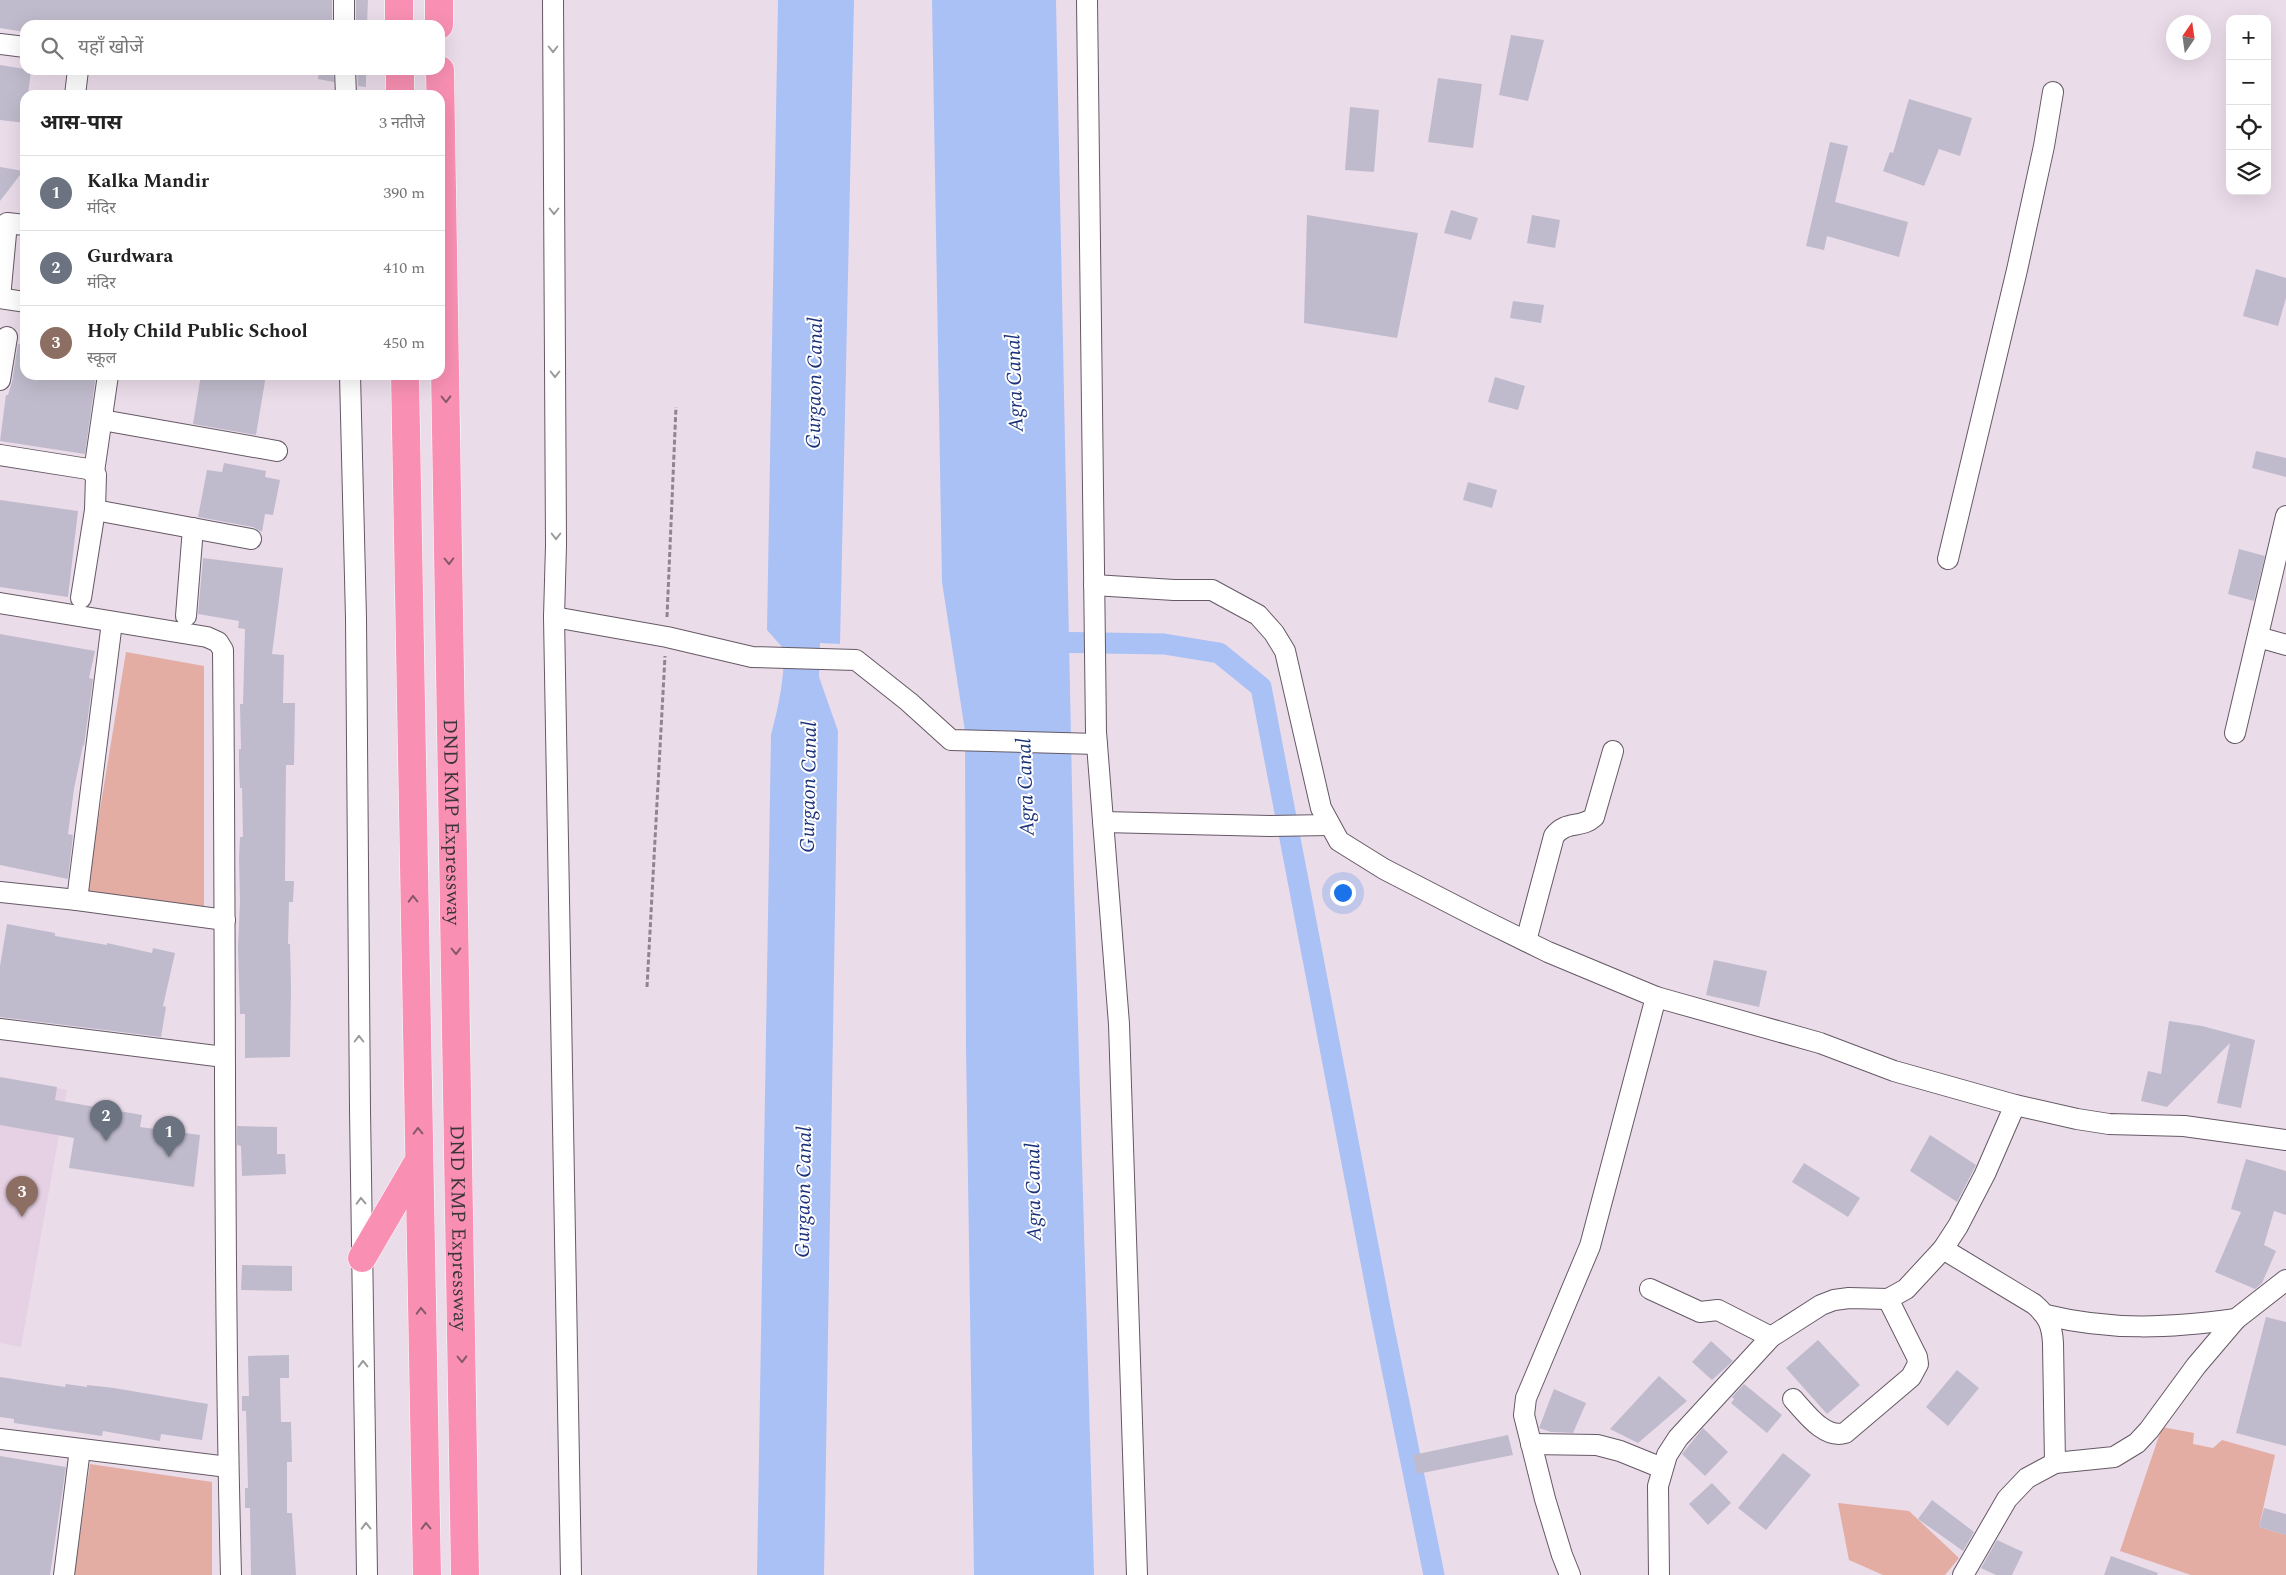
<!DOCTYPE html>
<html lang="hi">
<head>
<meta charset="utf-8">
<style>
	:root { --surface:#fff; --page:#f2f2f2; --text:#222; --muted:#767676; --line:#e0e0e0; --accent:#387967 }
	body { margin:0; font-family:Spectral,"Noto Sans Devanagari",serif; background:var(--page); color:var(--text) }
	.controls { position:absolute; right:15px; top:15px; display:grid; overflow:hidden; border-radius:10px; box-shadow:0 5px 20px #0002 }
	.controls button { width:45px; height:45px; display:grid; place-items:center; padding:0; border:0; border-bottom:1px solid var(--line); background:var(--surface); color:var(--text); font:25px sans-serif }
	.compass { position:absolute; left:2166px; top:15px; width:45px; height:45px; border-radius:50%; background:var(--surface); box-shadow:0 5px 20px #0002; rotate:13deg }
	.you { position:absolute; left:1342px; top:892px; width:18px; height:18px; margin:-12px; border:4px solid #fff; border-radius:50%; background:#1a73e8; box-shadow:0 0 0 8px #1a73e833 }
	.badge { display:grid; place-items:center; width:32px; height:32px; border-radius:50%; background:var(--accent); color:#fff; font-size:16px; font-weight:700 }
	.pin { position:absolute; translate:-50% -41px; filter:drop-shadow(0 1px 2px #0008) }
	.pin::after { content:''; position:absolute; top:26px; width:18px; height:15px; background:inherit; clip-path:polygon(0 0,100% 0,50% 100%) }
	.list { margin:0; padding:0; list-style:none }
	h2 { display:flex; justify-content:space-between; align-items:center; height:65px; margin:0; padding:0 20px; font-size:21px }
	h2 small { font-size:16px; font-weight:400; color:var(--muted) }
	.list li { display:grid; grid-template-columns:32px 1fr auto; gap:15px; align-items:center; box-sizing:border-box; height:75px; padding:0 20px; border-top:1px solid var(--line) }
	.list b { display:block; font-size:19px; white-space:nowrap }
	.list p { margin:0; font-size:16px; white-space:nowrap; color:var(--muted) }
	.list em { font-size:16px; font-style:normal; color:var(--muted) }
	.icon { flex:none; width:28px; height:28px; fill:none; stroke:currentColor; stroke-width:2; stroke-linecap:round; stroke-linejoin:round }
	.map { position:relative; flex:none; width:2286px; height:1575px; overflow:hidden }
	.search { position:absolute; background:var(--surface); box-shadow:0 5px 20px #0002; left:20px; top:20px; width:425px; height:55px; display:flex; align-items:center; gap:12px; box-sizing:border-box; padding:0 18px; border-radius:15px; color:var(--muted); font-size:19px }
	.panel { position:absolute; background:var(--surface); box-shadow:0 5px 20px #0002; left:20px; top:90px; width:425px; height:290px; border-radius:15px }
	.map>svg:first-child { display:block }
	.built { fill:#e5d0e4 }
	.green { fill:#e3ada4 }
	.water { fill:#aac1f5 }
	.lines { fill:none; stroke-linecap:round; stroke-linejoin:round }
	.canal { stroke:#aac1f5; stroke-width:21 }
	.building { fill:#bfbbcc }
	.minor-casing { stroke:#655965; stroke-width:22 }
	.highway-casing { stroke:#fff; stroke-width:29 }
	.path { stroke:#8f858f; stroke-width:3; stroke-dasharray:5 2.5; stroke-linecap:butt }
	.minor { stroke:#fff; stroke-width:20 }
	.highway { stroke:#f990b3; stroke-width:28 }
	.oneway { stroke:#9d9a9d }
	.oneway2 { stroke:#87596b }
	.labels { text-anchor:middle; stroke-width:4; stroke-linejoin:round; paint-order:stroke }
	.street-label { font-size:20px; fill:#3b353b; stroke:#fff }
	.water-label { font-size:21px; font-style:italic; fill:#1b327b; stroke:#fff }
</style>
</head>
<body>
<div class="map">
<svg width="2286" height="1575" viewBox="0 0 2286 1575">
	<rect width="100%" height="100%" fill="#ebdcea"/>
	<path class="built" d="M0,1078L67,1090L21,1347L0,1343Z"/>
	<g class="green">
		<path d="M126,652L204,666V910L86,894Z"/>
		<path d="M2162,1427L2194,1433L2193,1444L2213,1448L2222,1440L2275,1455L2259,1527L2286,1535V1575H2191L2120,1551Z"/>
		<path d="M90,1464L212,1482V1575H74Z"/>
		<path d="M1838,1503L1909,1511L1959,1558L1945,1575H1883L1849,1560Z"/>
	</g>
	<g class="water">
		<path d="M778,0H854L840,644L820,643L819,677L838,731L824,1575H757L771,735C779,704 784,682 784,649L767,630Z"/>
		<path d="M932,0H1056L1074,886L1094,1575H974L966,1047L965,731L942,582Z"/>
	</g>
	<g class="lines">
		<path class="canal" d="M1041,642L1164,644L1219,653L1261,687L1382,1319L1434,1575"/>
	</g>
	<g class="building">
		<path d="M0,0H332V25H25V32L0,28Z"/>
		<path d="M356,0H368L367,25H356Z"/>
		<path d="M1511,35L1544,40L1528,101L1499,95Z"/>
		<path d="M0,65L31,70L28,95H25V123L0,120Z"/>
		<path d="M319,70H333L334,82L318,79Z"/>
		<path d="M357,70H366V87L358,86Z"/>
		<path d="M1438,78L1482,84L1473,148L1428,142Z"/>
		<path d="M1909,99L1972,118L1960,156L1939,149L1924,186L1883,171L1890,152L1893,153Z"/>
		<path d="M1350,107L1379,110L1374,172L1345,170Z"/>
		<path d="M1830,142L1848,146L1835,202L1908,222L1899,257L1827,236L1824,250L1806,246Z"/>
		<path d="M0,167L23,171L0,201Z"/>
		<path d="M1451,210L1478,218L1471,240L1444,233Z"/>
		<path d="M1307,215L1418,233L1397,338L1304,323Z"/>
		<path d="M1532,215L1560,220L1555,248L1527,243Z"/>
		<path d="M2256,269L2286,278V298L2278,326L2243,316Z"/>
		<path d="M1513,301L1544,305L1541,323L1510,318Z"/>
		<path d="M18,344H25V375H96L85,454L0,441L6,395H8L12,382Z"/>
		<path d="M201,375H266L256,435L193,424Z"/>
		<path d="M1495,377L1525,386L1518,410L1488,402Z"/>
		<path d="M2256,451L2286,458V477L2252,468Z"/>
		<path d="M224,463L266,471L265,477L280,480L273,515L265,514L262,532L253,527L198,517L207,470L222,472Z"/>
		<path d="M1468,482L1497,490L1492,508L1463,500Z"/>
		<path d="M0,500L78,511L68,597L0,587Z"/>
		<path d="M2239,549L2265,556L2254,601L2228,594Z"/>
		<path d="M203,558L283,568L272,654L284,655L283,703H295L294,765H286L285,881H294L293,902H289L288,944H290L291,987L290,1057L245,1058V1014H240L238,948L240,901L239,858L240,837H243L242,788H240L239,765V749H241L240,704H243L245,629L238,628L239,621L198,614Z"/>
		<path d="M0,634L95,651L89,678L93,679L84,746L83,745L74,789L68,834L73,835L68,879L0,865Z"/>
		<path d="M7,924L55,933V936L107,945V943L152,953L153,948L175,953L163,1006L166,1007L161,1037L0,1017V966Z"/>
		<path d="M1714,960L1767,971L1759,1007L1706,995Z"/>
		<path d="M2169,1021L2202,1026L2255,1040L2241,1108L2217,1103L2230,1043L2167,1107L2141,1101L2148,1071L2161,1074Z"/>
		<path d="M0,1077L57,1087L55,1100L142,1115L140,1127L200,1135L194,1187L69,1168L74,1138L0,1125Z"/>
		<path d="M237,1126L277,1127V1154H285L286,1174L242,1176L241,1146L237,1145Z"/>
		<path d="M1930,1135L1976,1165L1957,1202L1910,1171Z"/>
		<path d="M2246,1159L2286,1171V1215L2274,1211L2264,1245L2276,1251L2262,1283L2255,1289L2215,1272L2241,1212L2231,1209Z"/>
		<path d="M1804,1163L1860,1198L1848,1217L1792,1182Z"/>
		<path d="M242,1265L292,1266V1291L241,1290Z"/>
		<path d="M2266,1317L2286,1322V1446L2236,1433Z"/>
		<path d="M1818,1340L1860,1385L1827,1414L1786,1368Z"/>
		<path d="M1711,1341L1733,1361L1712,1380L1692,1362Z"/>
		<path d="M289,1355V1378H280L281,1422H291L292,1462H287V1513H292L296,1575H251L250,1508H245V1488H248L246,1411H242V1396H249L248,1356Z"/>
		<path d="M1957,1370L1979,1388L1948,1426L1926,1407Z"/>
		<path d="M1659,1376L1687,1401L1638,1443L1610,1429Z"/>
		<path d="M0,1377L65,1387L66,1384L87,1387V1385L114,1388L208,1404L202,1440L161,1434L160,1441L103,1431L102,1436L14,1423V1419L0,1417Z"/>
		<path d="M1744,1384L1782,1415L1767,1433L1731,1403L1734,1399L1732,1397Z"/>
		<path d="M1554,1389L1586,1403L1573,1433L1551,1432L1539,1428Z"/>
		<path d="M1703,1428L1728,1452L1705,1476L1682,1454Z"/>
		<path d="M1508,1435L1513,1455L1417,1474L1413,1455Z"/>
		<path d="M1783,1453L1811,1475L1766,1530L1738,1508Z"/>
		<path d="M0,1456L66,1467L50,1575H0Z"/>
		<path d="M1712,1483L1731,1503L1708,1525L1689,1504Z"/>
		<path d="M1932,1500L1974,1532L1963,1551L1918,1519Z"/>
		<path d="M2264,1508L2286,1514V1535L2259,1527Z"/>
		<path d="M1997,1540L2023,1552L2012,1575H1996L1981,1568Z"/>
		<path d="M2111,1556L2158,1573L2157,1575H2104Z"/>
	</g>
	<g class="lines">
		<g class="minor-casing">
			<g id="minor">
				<path d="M344,0V25"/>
				<path d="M553,0L556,545L554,617L571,1575"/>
				<path d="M1087,0L1096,732L1119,1024L1137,1575"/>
				<path d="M0,44L25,47"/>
				<path d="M345,70L346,95"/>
				<path d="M75,95L78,70"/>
				<path d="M0,298L7,223L25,225"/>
				<path d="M0,298L25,302"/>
				<path d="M350,375L356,618L360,1110L367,1575"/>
				<path d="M0,380L7,337"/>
				<path d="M102,420L277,451"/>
				<path d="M0,455L88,469L96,475L95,510L81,598"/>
				<path d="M94,472L108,375"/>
				<path d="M95,510L251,539"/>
				<path d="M1948,559L2017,270L2044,146L2053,92"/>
				<path d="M1094,585L1174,590H1212L1258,615L1274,633L1285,651L1321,808L1339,841L1384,869L1479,918L1548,952L1656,997L1820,1043L1894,1071L2015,1105L2077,1119L2109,1124L2184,1126L2286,1140"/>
				<path d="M0,603L207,637L218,642L223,650C226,959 223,1267 231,1575"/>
				<path d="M186,616L193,528"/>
				<path d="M554,617L667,637L752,657L856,660L909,702L951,740L1097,744"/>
				<path d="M2258,637L2286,645"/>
				<path d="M2235,733L2286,516"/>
				<path d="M1103,822L1270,826L1329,825"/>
				<path d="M0,892L77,900L225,920"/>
				<path d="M77,900L112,622"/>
				<path d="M1526,941L1554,836C1566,820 1581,829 1594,817L1613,751"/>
				<path d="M0,1029L224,1057"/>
				<path d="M1943,1249L2034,1304C2048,1316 2052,1325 2053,1343L2055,1463"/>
				<path d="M1650,1289L1700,1312L1718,1310L1771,1337"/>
				<path d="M2046,1315C2111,1331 2170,1328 2236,1319"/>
				<path d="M1793,1399C1806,1413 1824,1439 1845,1433L1911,1377L1918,1364L1917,1357L1888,1299"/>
				<path d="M0,1439L228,1467"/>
				<path d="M1531,1444L1597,1445L1620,1451L1662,1468"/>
				<path d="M64,1575L80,1449"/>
				<path d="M1570,1575L1562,1555L1545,1499L1524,1415L1526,1398L1590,1246L1656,997"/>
				<path d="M1659,1575L1658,1486L1667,1455L1678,1438L1771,1337L1821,1305L1834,1300L1849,1298L1888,1299L1906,1289L1943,1249L1958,1226L1985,1174L2015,1105"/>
				<path d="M1963,1575L2007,1499L2027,1478L2055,1463L2114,1457L2137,1443L2149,1430L2196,1366L2236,1319L2286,1280"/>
			</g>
		</g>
		<g class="highway-casing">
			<g id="highway">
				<path d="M399,0V25"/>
				<path d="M439,0V25"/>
				<path d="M400,70V95"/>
				<path id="s1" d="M440,70L465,1575"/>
				<path d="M405,375L427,1575"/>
				<path d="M362,1258L418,1162"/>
			</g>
		</g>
		<g class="path">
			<path d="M667,617L676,407"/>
			<path d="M647,987L665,656"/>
		</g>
		<use href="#minor" class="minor"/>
		<use href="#highway" class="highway"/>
	</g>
	<defs><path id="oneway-chevron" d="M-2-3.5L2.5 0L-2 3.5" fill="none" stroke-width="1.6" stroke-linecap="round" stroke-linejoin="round" transform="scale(1.25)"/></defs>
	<g class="oneway">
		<use href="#oneway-chevron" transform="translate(553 49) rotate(90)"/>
		<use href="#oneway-chevron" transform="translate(554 211) rotate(90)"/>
		<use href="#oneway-chevron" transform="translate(555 374) rotate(90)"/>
		<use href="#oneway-chevron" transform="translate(556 536) rotate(90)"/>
		<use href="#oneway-chevron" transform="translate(359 1039) rotate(-90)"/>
		<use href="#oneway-chevron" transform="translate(361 1201) rotate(-91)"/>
		<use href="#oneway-chevron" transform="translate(363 1364) rotate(-91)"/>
		<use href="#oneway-chevron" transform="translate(366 1526) rotate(-91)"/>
	</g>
	<g class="oneway2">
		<use href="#oneway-chevron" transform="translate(446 399) rotate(89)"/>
		<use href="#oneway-chevron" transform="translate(449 561) rotate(89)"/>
		<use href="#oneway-chevron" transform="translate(413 899) rotate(-91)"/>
		<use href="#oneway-chevron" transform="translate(456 951) rotate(89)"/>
		<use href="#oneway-chevron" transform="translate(418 1131) rotate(-91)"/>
		<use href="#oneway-chevron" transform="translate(421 1311) rotate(-91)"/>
		<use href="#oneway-chevron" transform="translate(462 1359) rotate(89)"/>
		<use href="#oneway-chevron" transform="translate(426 1526) rotate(-91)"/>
	</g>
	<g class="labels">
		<g class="street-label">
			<text dy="7" stroke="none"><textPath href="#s1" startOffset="752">DND KMP Expressway</textPath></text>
			<text dy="7" stroke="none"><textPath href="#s1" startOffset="1158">DND KMP Expressway</textPath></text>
		</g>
		<g class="water-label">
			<text transform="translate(814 383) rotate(-89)" y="7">Gurgaon Canal</text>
			<text transform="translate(1014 383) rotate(-92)" y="7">Agra Canal</text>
			<text transform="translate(808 787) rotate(-89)" y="7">Gurgaon Canal</text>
			<text transform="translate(1025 787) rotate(-92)" y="7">Agra Canal</text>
			<text transform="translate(803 1192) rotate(-89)" y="7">Gurgaon Canal</text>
			<text transform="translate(1033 1192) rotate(-91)" y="7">Agra Canal</text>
		</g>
	</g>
</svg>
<div class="controls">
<button>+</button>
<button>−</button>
<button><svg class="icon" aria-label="locate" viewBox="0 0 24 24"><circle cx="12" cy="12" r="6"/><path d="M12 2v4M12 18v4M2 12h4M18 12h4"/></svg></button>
<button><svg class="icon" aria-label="layers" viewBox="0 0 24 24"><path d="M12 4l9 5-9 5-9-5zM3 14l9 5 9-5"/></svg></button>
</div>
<svg class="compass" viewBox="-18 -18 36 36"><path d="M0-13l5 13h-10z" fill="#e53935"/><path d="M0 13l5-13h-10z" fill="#767676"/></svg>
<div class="you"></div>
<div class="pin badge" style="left:169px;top:1157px;background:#6b7280">1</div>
<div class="pin badge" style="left:106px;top:1141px;background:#6b7280">2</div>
<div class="pin badge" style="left:22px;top:1217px;background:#8d6e63">3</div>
<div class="search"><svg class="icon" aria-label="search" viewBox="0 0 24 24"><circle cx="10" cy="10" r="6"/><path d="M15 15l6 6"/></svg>यहाँ खोजें</div>
<section class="panel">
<h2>आस-पास<small>3 नतीजे</small></h2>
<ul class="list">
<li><span class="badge" style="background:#6b7280">1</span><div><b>Kalka Mandir</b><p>मंदिर</p></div><em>390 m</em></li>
<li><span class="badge" style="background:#6b7280">2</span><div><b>Gurdwara</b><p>मंदिर</p></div><em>410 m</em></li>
<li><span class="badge" style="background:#8d6e63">3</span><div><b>Holy Child Public School</b><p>स्कूल</p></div><em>450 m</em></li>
</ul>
</section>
</div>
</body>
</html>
